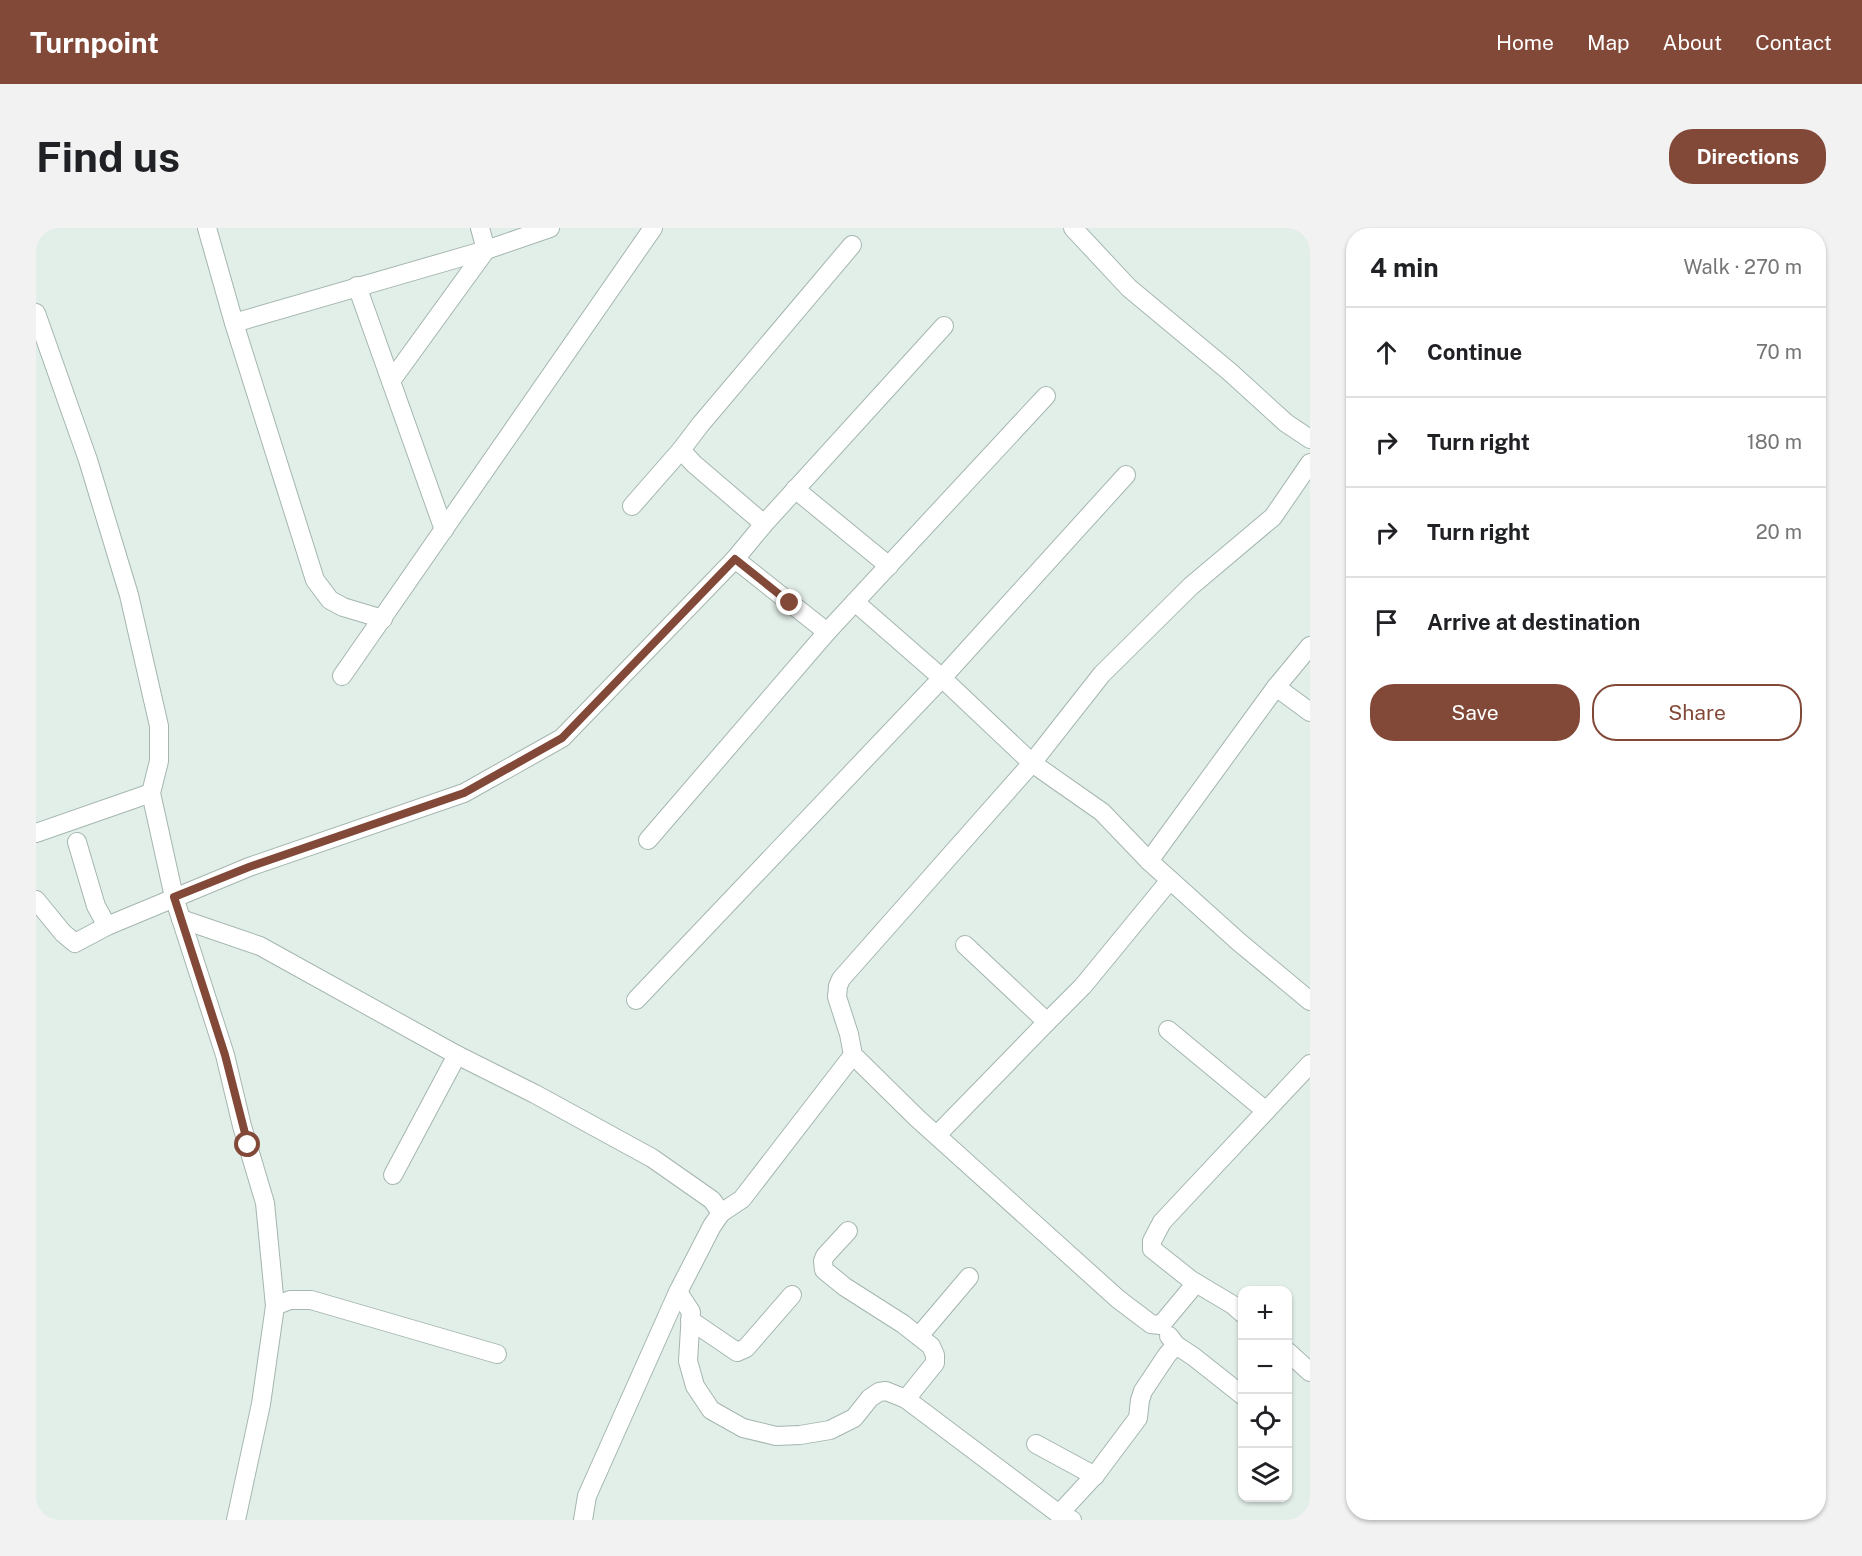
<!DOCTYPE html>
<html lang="en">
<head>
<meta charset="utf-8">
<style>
	:root { --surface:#fff; --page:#f2f2f2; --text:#202124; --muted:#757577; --line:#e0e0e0; --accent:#834938 }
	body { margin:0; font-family:"Public Sans",sans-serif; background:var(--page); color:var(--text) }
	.controls { position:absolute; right:18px; bottom:18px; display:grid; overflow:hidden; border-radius:12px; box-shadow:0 2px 4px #0004 }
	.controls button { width:54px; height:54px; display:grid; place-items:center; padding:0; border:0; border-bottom:2px solid var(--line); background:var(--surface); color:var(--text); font:30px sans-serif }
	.stop { position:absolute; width:18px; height:18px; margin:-14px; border:4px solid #834938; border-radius:50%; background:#fff }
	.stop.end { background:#834938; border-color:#fff; box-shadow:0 2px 6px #0008 }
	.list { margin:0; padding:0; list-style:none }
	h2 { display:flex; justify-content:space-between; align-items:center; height:78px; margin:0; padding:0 24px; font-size:26px }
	h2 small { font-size:20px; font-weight:400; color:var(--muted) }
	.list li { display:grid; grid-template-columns:39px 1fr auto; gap:18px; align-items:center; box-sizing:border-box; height:90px; padding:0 24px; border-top:2px solid var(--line) }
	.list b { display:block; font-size:22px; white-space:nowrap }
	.list em { font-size:20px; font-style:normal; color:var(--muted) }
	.actions { display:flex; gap:12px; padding:18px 24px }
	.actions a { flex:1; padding:14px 0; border:2px solid var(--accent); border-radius:24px; text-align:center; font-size:21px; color:var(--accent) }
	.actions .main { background:var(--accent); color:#fff }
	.icon { flex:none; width:33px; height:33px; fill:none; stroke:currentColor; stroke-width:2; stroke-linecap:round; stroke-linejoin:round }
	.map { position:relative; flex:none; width:1274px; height:1292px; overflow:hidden; border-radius:24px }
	header { display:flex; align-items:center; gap:36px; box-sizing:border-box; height:84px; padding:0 30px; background:var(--accent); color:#fff }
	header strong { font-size:28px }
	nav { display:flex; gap:33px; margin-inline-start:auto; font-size:21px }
	.intro { display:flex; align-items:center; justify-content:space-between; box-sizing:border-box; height:144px; padding:0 36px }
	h1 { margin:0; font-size:42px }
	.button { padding:15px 27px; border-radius:24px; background:var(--accent); color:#fff; font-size:21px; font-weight:700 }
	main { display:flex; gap:36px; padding:0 36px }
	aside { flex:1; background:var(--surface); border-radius:24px; box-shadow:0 2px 4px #0004 }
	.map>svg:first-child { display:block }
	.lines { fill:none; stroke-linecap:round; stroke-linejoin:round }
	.minor-casing { stroke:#a4b6af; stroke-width:20 }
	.minor { stroke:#fff; stroke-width:18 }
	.route { stroke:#834938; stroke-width:8 }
</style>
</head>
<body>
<header>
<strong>Turnpoint</strong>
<nav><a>Home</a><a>Map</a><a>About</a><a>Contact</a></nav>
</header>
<div class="intro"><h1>Find us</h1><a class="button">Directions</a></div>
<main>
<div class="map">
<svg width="1274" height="1292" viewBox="0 0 1274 1292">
	<rect width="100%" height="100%" fill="#e2eee8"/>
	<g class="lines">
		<g class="minor-casing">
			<g id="minor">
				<path d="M171,0L198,95L279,352L294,372L307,379L347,391"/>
				<path d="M1037,0L1093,60L1194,144L1250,195L1274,211"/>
				<path d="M321,58L408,302"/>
				<path d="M0,85L52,232L93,367L123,498V533L115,565L138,669L189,827L206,898L229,975L239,1078L225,1176L200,1292"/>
				<path d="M198,95L450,22L514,0"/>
				<path d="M355,153L450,22L444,0"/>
				<path d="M1274,235L1237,289L1155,358L1066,446L996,535L1066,584L1113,633L1203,714L1274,773"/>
				<path d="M759,261L853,338"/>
				<path d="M596,278L645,222"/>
				<path d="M728,296L658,236L645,222L664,197L816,17"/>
				<path d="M699,331L791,404"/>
				<path d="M819,374L906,450L996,535L805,751L802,758L801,769L813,806L817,827L881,890L1082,1071L1115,1096L1125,1097"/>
				<path d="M306,448L617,0"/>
				<path d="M1240,459L1274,418"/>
				<path d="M0,605L115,565"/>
				<path d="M612,612L791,404L1010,168"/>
				<path d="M41,614L60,678L71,698L213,639L428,565L526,510L699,331L728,296L908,98"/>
				<path d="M1113,633L1240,459L1274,484"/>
				<path d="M0,672L27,705L39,715L71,698"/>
				<path d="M145,691L224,718L421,827L499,866L616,930L676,972L685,985L676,998L642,1064L551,1268L547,1292"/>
				<path d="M600,772L906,450L1090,247"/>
				<path d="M1011,794L1047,758L1134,652"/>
				<path d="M1132,802L1230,883"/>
				<path d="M901,907L1011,794L929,717"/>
				<path d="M357,947L421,827"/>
				<path d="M685,985L706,971L817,827"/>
				<path d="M642,1064L655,1084L652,1133L659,1158L675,1182L707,1200L740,1208L764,1207L794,1202L818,1190L834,1170L843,1164L850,1163L870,1171L899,1135V1127L895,1118L867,1096L809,1059L788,1042L787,1033L789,1028L812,1003"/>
				<path d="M239,1078L254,1072H275L461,1126"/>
				<path d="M1206,1085L1197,1077L1155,1052L1116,1021V1013L1126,994L1274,836"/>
				<path d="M654,1092L701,1124L710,1120L756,1067"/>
				<path d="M1125,1097L1160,1055"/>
				<path d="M883,1108L933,1049"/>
				<path d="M1133,1108L1140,1117L1158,1129L1206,1167"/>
				<path d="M1252,1124L1274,1144"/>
				<path d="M870,1171L1023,1286"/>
				<path d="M1000,1216L1059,1248"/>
				<path d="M1036,1292L1023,1286L1060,1246L1102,1190L1104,1172L1107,1163L1131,1127L1140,1117"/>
			</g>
		</g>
		<use href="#minor" class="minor"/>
	</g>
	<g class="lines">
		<path class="route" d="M212,917L189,827L138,669L213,639L428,565L526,510L699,331L754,375"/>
	</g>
</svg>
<div class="controls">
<button>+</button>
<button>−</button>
<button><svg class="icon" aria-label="locate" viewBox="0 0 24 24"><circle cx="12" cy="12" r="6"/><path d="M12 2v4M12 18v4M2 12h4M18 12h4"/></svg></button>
<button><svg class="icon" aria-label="layers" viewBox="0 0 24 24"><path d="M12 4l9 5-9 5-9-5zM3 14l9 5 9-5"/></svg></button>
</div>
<div class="stop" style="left:212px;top:917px"></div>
<div class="stop end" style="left:754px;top:375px"></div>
</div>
<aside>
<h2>4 min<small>Walk · 270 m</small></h2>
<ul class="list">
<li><svg class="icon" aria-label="ahead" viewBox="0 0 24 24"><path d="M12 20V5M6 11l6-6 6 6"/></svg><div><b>Continue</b></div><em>70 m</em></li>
<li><svg class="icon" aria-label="right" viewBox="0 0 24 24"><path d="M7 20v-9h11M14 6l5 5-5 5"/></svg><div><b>Turn right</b></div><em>180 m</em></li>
<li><svg class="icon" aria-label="right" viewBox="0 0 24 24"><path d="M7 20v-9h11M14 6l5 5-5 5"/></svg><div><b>Turn right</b></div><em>20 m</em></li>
<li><svg class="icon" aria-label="arrive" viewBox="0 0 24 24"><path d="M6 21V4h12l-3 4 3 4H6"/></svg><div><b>Arrive at destination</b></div></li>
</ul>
<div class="actions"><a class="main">Save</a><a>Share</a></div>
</aside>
</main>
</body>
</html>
